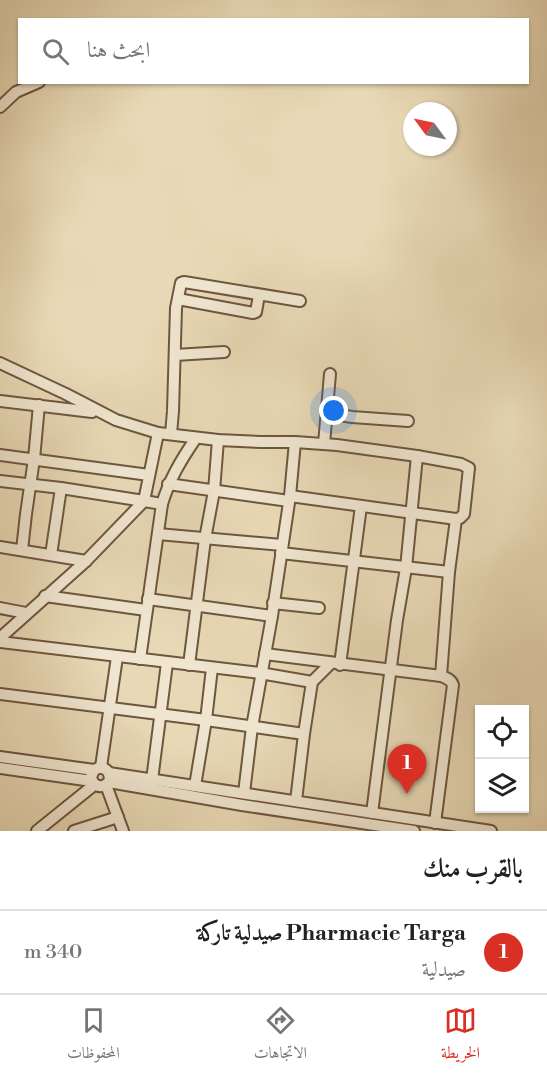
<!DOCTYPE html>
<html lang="ar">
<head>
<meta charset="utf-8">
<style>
	:root { --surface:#fff; --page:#f6f6f6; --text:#222; --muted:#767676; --line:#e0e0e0; --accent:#d93025 }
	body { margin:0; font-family:"Libre Bodoni",Amiri,serif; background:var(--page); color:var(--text); direction:rtl }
	.controls { position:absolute; right:18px; bottom:18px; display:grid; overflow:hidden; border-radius:0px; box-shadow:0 2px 4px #0004 }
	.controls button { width:54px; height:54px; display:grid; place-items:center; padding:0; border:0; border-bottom:2px solid var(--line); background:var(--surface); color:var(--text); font:30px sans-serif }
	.compass { position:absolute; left:403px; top:102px; width:54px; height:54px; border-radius:50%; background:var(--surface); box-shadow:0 2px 4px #0004; rotate:303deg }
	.you { position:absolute; left:334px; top:411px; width:21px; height:21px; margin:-15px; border:4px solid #fff; border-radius:50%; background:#1a73e8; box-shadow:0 0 0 9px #1a73e833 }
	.badge { display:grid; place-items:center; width:39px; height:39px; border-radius:50%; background:var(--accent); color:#fff; font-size:20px; font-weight:700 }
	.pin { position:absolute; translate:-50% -50px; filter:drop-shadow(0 2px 3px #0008) }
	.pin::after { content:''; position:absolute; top:32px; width:21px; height:18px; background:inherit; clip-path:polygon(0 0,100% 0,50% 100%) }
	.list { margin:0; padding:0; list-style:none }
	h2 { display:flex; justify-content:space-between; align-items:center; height:78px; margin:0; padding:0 24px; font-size:26px }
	h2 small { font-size:20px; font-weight:400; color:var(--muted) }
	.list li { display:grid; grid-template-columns:39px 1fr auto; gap:18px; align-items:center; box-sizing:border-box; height:84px; padding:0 24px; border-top:2px solid var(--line) }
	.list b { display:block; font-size:22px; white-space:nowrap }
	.list p { margin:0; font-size:20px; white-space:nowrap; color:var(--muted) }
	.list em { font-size:20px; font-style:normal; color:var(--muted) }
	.icon { flex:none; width:33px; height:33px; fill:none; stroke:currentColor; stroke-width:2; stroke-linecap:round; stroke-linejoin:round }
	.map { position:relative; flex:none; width:547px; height:831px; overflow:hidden; direction:ltr }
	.search { position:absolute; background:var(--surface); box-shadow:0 2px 4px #0004; left:18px; right:18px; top:18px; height:66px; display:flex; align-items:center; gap:15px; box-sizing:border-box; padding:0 21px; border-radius:0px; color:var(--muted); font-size:22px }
	.sheet { height:162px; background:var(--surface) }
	nav { display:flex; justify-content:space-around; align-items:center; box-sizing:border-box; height:84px; border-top:2px solid var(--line); background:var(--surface); font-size:16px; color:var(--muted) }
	nav a { display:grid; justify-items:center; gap:3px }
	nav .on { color:var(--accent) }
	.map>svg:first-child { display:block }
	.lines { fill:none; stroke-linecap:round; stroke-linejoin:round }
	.minor-casing { stroke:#6e5640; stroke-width:14 }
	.minor { stroke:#f0e6d0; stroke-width:10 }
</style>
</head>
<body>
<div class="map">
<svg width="547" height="831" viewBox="0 0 547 831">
	<rect width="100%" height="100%" fill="#e8d9b6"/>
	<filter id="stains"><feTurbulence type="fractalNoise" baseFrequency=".00333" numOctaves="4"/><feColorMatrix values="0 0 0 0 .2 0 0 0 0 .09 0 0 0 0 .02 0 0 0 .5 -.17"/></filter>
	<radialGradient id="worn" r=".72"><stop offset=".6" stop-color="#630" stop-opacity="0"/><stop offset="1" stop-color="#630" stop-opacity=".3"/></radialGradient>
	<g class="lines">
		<g class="minor-casing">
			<g id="minor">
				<path d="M0,107L16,92L39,82"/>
				<path d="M178,299L253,313L256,312L259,295"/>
				<path d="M175,355L224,352"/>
				<path d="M0,363L66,394L116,420L158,433L144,501L61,488L0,481"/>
				<path d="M0,401L92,412"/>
				<path d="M327,413L352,417L408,421"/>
				<path d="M158,433L218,440L260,442H295L337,445L417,456L461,464L469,468L464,514L460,518L456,519L290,496"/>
				<path d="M171,434L173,411L176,308L181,283L184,282L300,301"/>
				<path d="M324,444L330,374"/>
				<path d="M0,455L149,475"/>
				<path d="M168,484L289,501"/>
				<path d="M158,534L282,545"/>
				<path d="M0,547L86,561"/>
				<path d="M22,550L26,514L34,459L39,405"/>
				<path d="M281,553L449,572"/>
				<path d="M51,555L61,488"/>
				<path d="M45,596L146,610"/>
				<path d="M148,599L272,616"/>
				<path d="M273,603L319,608"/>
				<path d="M0,608L26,613"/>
				<path d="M0,638L86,561L144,501L162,504"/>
				<path d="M0,642L260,673L312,682"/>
				<path d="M265,654L441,676C446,678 451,679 453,685L435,823"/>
				<path d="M140,659L162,504C170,478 181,460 196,438"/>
				<path d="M189,665L205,539L214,491L218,440"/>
				<path d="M340,665L361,506"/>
				<path d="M441,676L449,572L456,519"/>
				<path d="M0,694L206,720L304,734"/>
				<path d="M0,757L94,770"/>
				<path d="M101,767L117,657"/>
				<path d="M0,768L92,781"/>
				<path d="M109,773L491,831"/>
				<path d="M152,780L167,663"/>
				<path d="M109,782C112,772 104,764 94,770L91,777C93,787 102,789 109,782L242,805L414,831"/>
				<path d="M106,785L123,831"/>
				<path d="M195,786L206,720L212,668"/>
				<path d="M244,793L252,727L272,616L290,496L295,442"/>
				<path d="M296,801L304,734L312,682L331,663"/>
				<path d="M372,813L397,620L406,568L417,456"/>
				<path d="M37,831L94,785"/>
				<path d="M74,831L118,817"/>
			</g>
		</g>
		<use href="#minor" class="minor"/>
	</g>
	<rect width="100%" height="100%" filter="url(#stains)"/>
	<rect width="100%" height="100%" fill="url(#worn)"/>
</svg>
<div class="controls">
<button><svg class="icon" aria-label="locate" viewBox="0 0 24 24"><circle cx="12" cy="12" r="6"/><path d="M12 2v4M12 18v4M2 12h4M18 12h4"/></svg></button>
<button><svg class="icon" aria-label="layers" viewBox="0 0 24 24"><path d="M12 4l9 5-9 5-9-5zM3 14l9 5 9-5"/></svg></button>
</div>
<svg class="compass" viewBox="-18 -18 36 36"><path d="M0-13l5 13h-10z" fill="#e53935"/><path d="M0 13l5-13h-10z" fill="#767676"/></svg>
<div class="you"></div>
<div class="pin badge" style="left:407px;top:794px">1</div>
<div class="search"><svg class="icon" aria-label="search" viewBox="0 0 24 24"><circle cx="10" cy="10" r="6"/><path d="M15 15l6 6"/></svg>ابحث هنا</div>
</div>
<section class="sheet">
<h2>بالقرب منك<small></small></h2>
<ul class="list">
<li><span class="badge">1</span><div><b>Pharmacie Targa صيدلية تاركة</b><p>صيدلية</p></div><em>340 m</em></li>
</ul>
</section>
<nav>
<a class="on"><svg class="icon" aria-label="map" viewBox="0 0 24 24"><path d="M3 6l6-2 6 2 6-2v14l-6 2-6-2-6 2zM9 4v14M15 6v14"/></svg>الخريطة</a>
<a><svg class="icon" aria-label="directions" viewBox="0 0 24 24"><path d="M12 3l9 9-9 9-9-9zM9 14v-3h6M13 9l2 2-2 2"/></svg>الاتجاهات</a>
<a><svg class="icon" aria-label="saved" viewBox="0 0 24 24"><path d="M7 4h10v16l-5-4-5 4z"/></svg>المحفوظات</a>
</nav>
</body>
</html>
